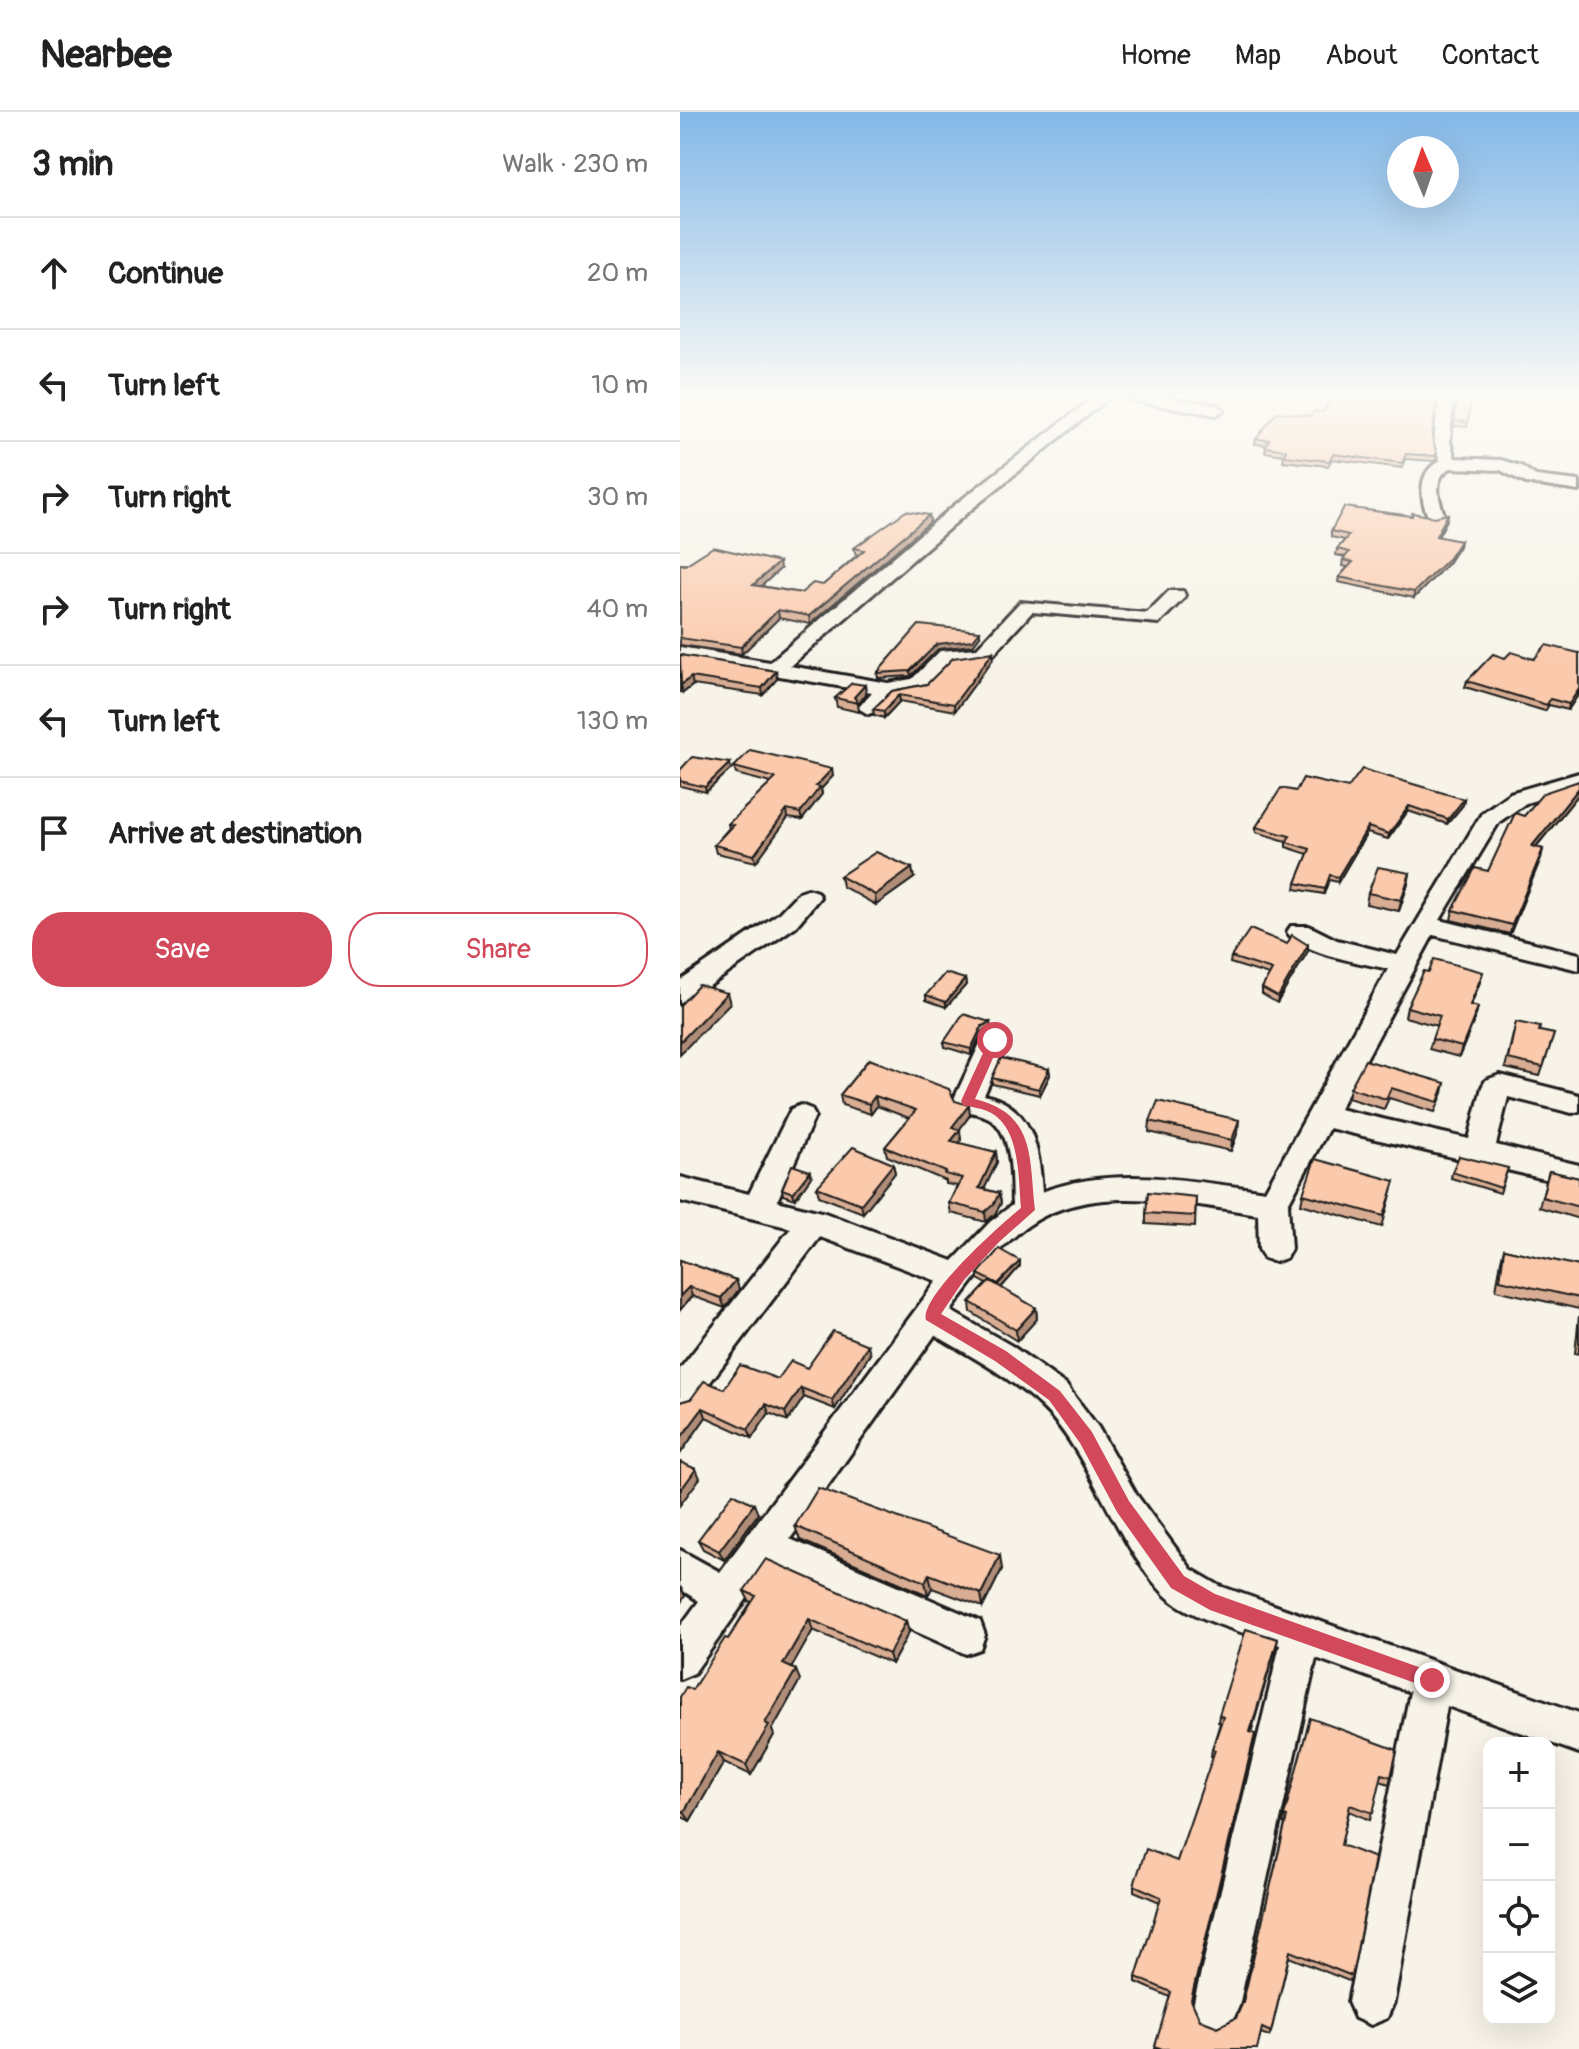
<!DOCTYPE html>
<html lang="en">
<head>
<meta charset="utf-8">
<style>
	:root { --surface:#fff; --page:#f6f6f6; --text:#222; --muted:#767676; --line:#e0e0e0; --accent:#d1495b }
	body { margin:0; font-family:Pangolin,sans-serif; background:var(--page); color:var(--text) }
	.controls { position:absolute; right:24px; bottom:24px; display:grid; overflow:hidden; border-radius:16px; box-shadow:0 8px 32px #0002 }
	.controls button { width:72px; height:72px; display:grid; place-items:center; padding:0; border:0; border-bottom:2px solid var(--line); background:var(--surface); color:var(--text); font:40px sans-serif }
	.compass { position:absolute; left:707px; top:24px; width:72px; height:72px; border-radius:50%; background:var(--surface); box-shadow:0 8px 32px #0002; rotate:358deg }
	.stop { position:absolute; width:24px; height:24px; margin:-18px; border:6px solid #d1495b; border-radius:50%; background:#fff }
	.stop.end { background:#d1495b; border-color:#fff; box-shadow:0 2px 8px #0008 }
	.list { margin:0; padding:0; list-style:none }
	h2 { display:flex; justify-content:space-between; align-items:center; height:104px; margin:0; padding:0 32px; font-size:34px }
	h2 small { font-size:26px; font-weight:400; color:var(--muted) }
	.list li { display:grid; grid-template-columns:52px 1fr auto; gap:24px; align-items:center; box-sizing:border-box; height:112px; padding:0 32px; border-top:2px solid var(--line) }
	.list b { display:block; font-size:30px; white-space:nowrap }
	.list em { font-size:26px; font-style:normal; color:var(--muted) }
	.actions { display:flex; gap:16px; padding:24px 32px }
	.actions a { flex:1; padding:18px 0; border:2px solid var(--accent); border-radius:32px; text-align:center; font-size:28px; color:var(--accent) }
	.actions .main { background:var(--accent); color:#fff }
	.icon { flex:none; width:44px; height:44px; fill:none; stroke:currentColor; stroke-width:2; stroke-linecap:round; stroke-linejoin:round }
	.map { position:relative; flex:none; width:899px; height:1937px; overflow:hidden }
	header { display:flex; align-items:center; gap:48px; box-sizing:border-box; height:112px; padding:0 40px; background:var(--surface); border-bottom:2px solid var(--line) }
	header strong { font-size:38px }
	nav { display:flex; gap:44px; margin-inline-start:auto; font-size:28px }
	main { display:flex }
	aside { flex:1; background:var(--surface) }
	.map>svg:first-child { display:block }
	.lines { fill:none; stroke-linecap:round; stroke-linejoin:round }
	.street-casing { stroke:#1c1c1c; stroke-width:6 }
	.street { fill:#f7f3e8; fill-rule:evenodd }
	.wall { fill:#d8ad93; stroke:#1c1c1c; stroke-width:2 }
	.shaded-wall { fill:#b08d78; stroke:#1c1c1c; stroke-width:2 }
	.building { fill:#fbc9ab; stroke:#1c1c1c; stroke-width:2 }
	.route { fill:#d1495b }
</style>
</head>
<body>
<header>
<strong>Nearbee</strong>
<nav><a>Home</a><a>Map</a><a>About</a><a>Contact</a></nav>
</header>
<main>
<aside>
<h2>3 min<small>Walk · 230 m</small></h2>
<ul class="list">
<li><svg class="icon" aria-label="ahead" viewBox="0 0 24 24"><path d="M12 20V5M6 11l6-6 6 6"/></svg><div><b>Continue</b></div><em>20 m</em></li>
<li><svg class="icon" aria-label="left" viewBox="0 0 24 24"><path d="M17 20v-9H6M10 6l-5 5 5 5"/></svg><div><b>Turn left</b></div><em>10 m</em></li>
<li><svg class="icon" aria-label="right" viewBox="0 0 24 24"><path d="M7 20v-9h11M14 6l5 5-5 5"/></svg><div><b>Turn right</b></div><em>30 m</em></li>
<li><svg class="icon" aria-label="right" viewBox="0 0 24 24"><path d="M7 20v-9h11M14 6l5 5-5 5"/></svg><div><b>Turn right</b></div><em>40 m</em></li>
<li><svg class="icon" aria-label="left" viewBox="0 0 24 24"><path d="M17 20v-9H6M10 6l-5 5 5 5"/></svg><div><b>Turn left</b></div><em>130 m</em></li>
<li><svg class="icon" aria-label="arrive" viewBox="0 0 24 24"><path d="M6 21V4h12l-3 4 3 4H6"/></svg><div><b>Arrive at destination</b></div></li>
</ul>
<div class="actions"><a class="main">Save</a><a>Share</a></div>
</aside>
<div class="map">
<svg width="899" height="1937" viewBox="0 0 899 1937">
	<rect width="100%" height="100%" fill="#f7f3e8"/>
	<filter id="ink" filterUnits="userSpaceOnUse"><feTurbulence type="fractalNoise" baseFrequency=".0125" numOctaves="2"/><feDisplacementMap in="SourceGraphic" scale="16" xChannelSelector="R" yChannelSelector="G"/><feConvolveMatrix kernelMatrix="1 2 1 2 8 2 1 2 1" color-interpolation-filters="sRGB"/></filter>
	<g filter="url(#ink)">
		<g class="lines">
			<g class="street-casing">
				<g id="street">
					<path d="M414,285H430L288,400L110,554L208,571L232,567L260,539L297,536L340,490L467,501L489,479H503L505,483L503,487L479,511L352,500L310,546L272,549L246,576L211,583L195,600L188,602L178,596L192,580L0,547V535L90,550L276,392Z"/>
					<path d="M447,285H481L536,293L544,298L536,303L454,289Z"/>
					<path d="M759,285H773L770,330L775,346L821,348L841,354L856,364L899,369V379L846,371L820,358L771,356C752,365 758,386 764,402L755,407L749,406C739,387 738,359 760,349L754,330Z"/>
					<path d="M899,661V675L846,691L819,710L760,808L899,842V858L753,823L659,997L789,1027L802,975L806,968L820,963L899,983V999L892,1001L828,985L816,1033L899,1053V1075L649,1016L608,1092L611,1137L606,1146L595,1150L584,1146L579,1137L578,1102C507,1092 413,1069 349,1113C318,1134 293,1169 271,1199L332,1234L386,1273L418,1315L456,1382L511,1457L540,1474L899,1601V1641L767,1594L714,1890L707,1906L691,1913L675,1906L668,1890L730,1580L636,1546L559,1894L552,1910L536,1917L520,1910L513,1894L600,1533C567,1521 509,1507 484,1482C434,1430 410,1340 361,1294C330,1265 291,1244 255,1223L110,1427L300,1509L305,1523L300,1537L286,1542L90,1454L14,1561L0,1567V1515L19,1489L0,1477V1438L40,1460L257,1169L140,1125L12,1294L0,1298V1257L111,1116L0,1089V1065L69,1082L111,997L121,993L131,997L135,1004L97,1089L145,1101L273,1149L310,1110L332,1093C331,1068 334,1018 307,1005C298,1001 286,1000 277,996L273,989L305,921L315,918L325,921L329,928L304,983C353,994 359,1036 362,1080C433,1053 512,1069 585,1079L708,857C683,851 621,842 607,820L611,814H629L657,828L717,843L802,701L830,681Z"/>
					<path d="M128,777L137,780L140,785L116,814L9,888L0,891V869L98,802L119,780Z"/>
				</g>
			</g>
			<use href="#street" class="street"/>
		</g>
		<g class="wall">
			<path d="M775,285H805L803,290L790,288L787,315L774,314Z"/>
			<path d="M752,325L757,343L756,348L754,349L725,347L722,356L652,347L648,354L603,349L604,343L585,340L587,333L575,332L576,327Z"/>
			<path d="M768,402L767,408L758,425L779,434L768,451L734,486L658,470L659,465L668,455L662,454L663,448L665,445L656,443L657,437L665,428L651,425V419L732,404L755,405Z"/>
			<path d="M249,403L250,410L130,512L99,506L62,542L0,533V452L100,457L81,474L121,481L143,473L177,443H176L174,436Z"/>
			<path d="M239,513L300,524L293,533L258,537L231,564L198,566L197,561Z"/>
			<path d="M313,540V547L275,599L220,589L204,606L194,603L193,597L212,579L247,572Z"/>
			<path d="M899,541V583H898L888,598L869,593L865,599L785,575L787,569L825,546L854,547Z"/>
			<path d="M0,543L96,559L97,567L83,583L13,573L3,581L0,580Z"/>
			<path d="M185,573L186,582L178,592L179,600L157,595L155,586Z"/>
			<path d="M54,655L153,664L141,677L142,682L122,708L108,706L76,750L36,741L34,733L49,716L48,712L91,671L56,662Z"/>
			<path d="M51,657L26,680L0,674V658Z"/>
			<path d="M899,669V682L856,735L863,737L861,746L830,822L771,808L773,798L808,759L844,704Z"/>
			<path d="M668,676L784,687L783,693L767,712L728,699L708,727L687,721L658,770L649,768L644,782L615,777L616,771L628,742L606,735V729L576,720V715L616,679Z"/>
			<path d="M730,761L728,772L719,799L686,792L688,781Z"/>
			<path d="M160,764L234,766L196,793L162,774Z"/>
			<path d="M607,832L628,839L597,891L582,882V876L589,863L550,851L551,845Z"/>
			<path d="M285,867L286,873L266,895L246,888V883Z"/>
			<path d="M800,870L791,893L798,895L795,906L779,945L749,937L757,914L725,905L727,895Z"/>
			<path d="M836,910L859,919L874,922L860,964L825,956Z"/>
			<path d="M311,916L302,920L291,943L265,935L264,930Z"/>
			<path d="M189,947L275,989L290,1003L279,1018L281,1028L279,1031L316,1040L317,1050L304,1077L319,1081L321,1091L315,1102L306,1110L271,1101L269,1091L277,1074L266,1072V1069L207,1044L205,1035L229,1006L197,994L191,1002L162,993L160,983Z"/>
			<path d="M369,957L370,963L360,983L312,972V966Z"/>
			<path d="M765,971L763,981L755,1000L709,986L704,997L668,986L670,976Z"/>
			<path d="M470,1009L558,1019L551,1039L469,1020Z"/>
			<path d="M213,1052L215,1061L183,1101L139,1084L137,1075Z"/>
			<path d="M828,1056L820,1081L771,1066L772,1060Z"/>
			<path d="M869,1059L899,1066V1107L859,1095Z"/>
			<path d="M131,1065L115,1087L103,1083L102,1077Z"/>
			<path d="M715,1069L702,1115L621,1092L623,1082Z"/>
			<path d="M516,1085L515,1115L466,1112V1101Z"/>
			<path d="M824,1137L899,1154V1197L816,1178L821,1148Z"/>
			<path d="M0,1148L56,1168L59,1177L45,1196L12,1184L0,1198Z"/>
			<path d="M340,1149V1154L321,1176L356,1196L357,1207L337,1229L291,1200L290,1190L307,1172L298,1167V1162Z"/>
			<path d="M899,1204V1242L895,1241Z"/>
			<path d="M190,1242L155,1297L124,1285L108,1309L89,1301L72,1326L26,1305L0,1342V1290L44,1277L98,1267L127,1256Z"/>
			<path d="M78,1402L44,1448L23,1437L18,1428Z"/>
			<path d="M115,1414L322,1457L303,1495L252,1476L248,1483L120,1428Z"/>
			<path d="M64,1479L226,1509L229,1520L212,1552L133,1518L111,1556L120,1568L92,1618L94,1623L71,1663L44,1650L10,1709L0,1704V1585L12,1578L48,1527L71,1490L69,1489Z"/>
			<path d="M598,1527L571,1621L511,1889L520,1908L538,1915L556,1906L563,1891L605,1712L603,1711L630,1606L711,1665L709,1672L700,1669L690,1708L669,1699L661,1733L672,1864L669,1869L609,1845L591,1920L589,1924L581,1921L577,1937H475L490,1885L456,1870V1865L480,1790L454,1779V1773L497,1749L533,1645L531,1644L532,1637L540,1611L538,1610L539,1603Z"/>
		</g>
		<g class="shaded-wall">
			<path d="M768,402L767,408L755,430L756,424Z"/>
			<path d="M249,403L250,410L130,512L129,504Z"/>
			<path d="M780,429L779,434L768,451L734,486V480Z"/>
			<path d="M99,450L100,457L75,480L73,473Z"/>
			<path d="M98,498L99,506L62,542L61,535Z"/>
			<path d="M300,519V524L293,533L258,537L231,564L230,559L257,532Z"/>
			<path d="M313,540V547L275,599L274,592Z"/>
			<path d="M96,559L97,567L83,583L82,576Z"/>
			<path d="M11,565L13,573L3,581L1,573Z"/>
			<path d="M185,573L186,582L178,592L174,585Z"/>
			<path d="M899,577L898,583L888,598L889,592Z"/>
			<path d="M219,583L220,589L204,606V599Z"/>
			<path d="M50,651L51,657L26,680L25,675Z"/>
			<path d="M152,657L153,664L141,677L142,682L122,708L120,701L136,674Z"/>
			<path d="M899,676V682L849,743L852,734Z"/>
			<path d="M784,687L783,693L767,712L768,707Z"/>
			<path d="M729,694L728,699L708,727L709,722Z"/>
			<path d="M107,698L108,706L76,750L74,743Z"/>
			<path d="M688,715L687,721L658,770V765Z"/>
			<path d="M863,737L861,746L830,822L832,813Z"/>
			<path d="M232,756L234,766L196,793L195,783Z"/>
			<path d="M730,761L728,772L719,799L721,788Z"/>
			<path d="M628,833V839L597,891L598,885Z"/>
			<path d="M803,860L800,870L787,903L790,893Z"/>
			<path d="M285,867L286,873L266,895V890Z"/>
			<path d="M47,881L50,891L0,942V930Z"/>
			<path d="M798,895L795,906L779,945L782,935Z"/>
			<path d="M310,910L311,916L302,920L291,943V937L302,914Z"/>
			<path d="M369,957L370,963L360,983L359,977Z"/>
			<path d="M195,984L197,994L191,1002L189,992Z"/>
			<path d="M289,993L290,1003L274,1025L272,1015Z"/>
			<path d="M559,1008L558,1019L551,1039L552,1028Z"/>
			<path d="M280,1018L281,1028L273,1039L271,1029Z"/>
			<path d="M316,1040L317,1050L300,1086L299,1076Z"/>
			<path d="M213,1052L215,1061L183,1101L181,1092Z"/>
			<path d="M130,1059L131,1065L115,1087L113,1081Z"/>
			<path d="M319,1081L321,1091L315,1102L306,1110L305,1100Z"/>
			<path d="M340,1149V1154L319,1178L318,1172Z"/>
			<path d="M56,1168L59,1177L45,1196L41,1186Z"/>
			<path d="M9,1175L12,1184L0,1198V1184Z"/>
			<path d="M356,1196L357,1207L337,1229L336,1218Z"/>
			<path d="M188,1233L190,1242L155,1297L152,1288Z"/>
			<path d="M121,1276L124,1285L108,1309L105,1300Z"/>
			<path d="M86,1292L89,1301L72,1326L68,1317Z"/>
			<path d="M23,1296L26,1305L0,1342V1327Z"/>
			<path d="M16,1357L20,1366L0,1393V1379Z"/>
			<path d="M74,1392L78,1402L44,1448L39,1439Z"/>
			<path d="M320,1443L322,1457L303,1495L301,1482Z"/>
			<path d="M249,1462L252,1476L248,1483L245,1470Z"/>
			<path d="M1,1476L5,1484L0,1492V1478Z"/>
			<path d="M129,1507L133,1518L108,1562L103,1552Z"/>
			<path d="M226,1509L229,1520L212,1552L209,1542Z"/>
			<path d="M598,1527L596,1535L569,1627L570,1620Z"/>
			<path d="M116,1558L120,1568L92,1618L94,1623L71,1663L66,1653L85,1611Z"/>
			<path d="M38,1640L44,1650L10,1709L4,1700Z"/>
		</g>
		<g class="building">
			<path d="M653,285H757L752,325L757,343L755,344L726,342L722,351L653,342L649,349L604,344L606,338L585,335L589,328L576,327L597,300L630,304L634,299L643,300Z"/>
			<path d="M776,285H791L788,310L775,309Z"/>
			<path d="M664,395L732,404V401L755,405L768,402L756,424L780,429L769,446L734,480L659,465L673,450L663,448L669,440L657,437L669,423L651,419Z"/>
			<path d="M226,399L249,403L129,504L98,498L61,535L0,526V452L5,453L33,435L99,450L73,473L121,481L133,471L143,473L184,438L174,436Z"/>
			<path d="M239,513L300,519L293,528L257,532L230,559L197,561Z"/>
			<path d="M866,533L899,541V577L889,592L870,587L867,593L787,569L813,542L825,546L831,540L854,547Z"/>
			<path d="M313,540L274,592L219,583L204,599L193,597L212,579L247,572L273,546Z"/>
			<path d="M0,543L96,559L82,576L11,565L1,573Z"/>
			<path d="M172,571L185,573L174,585L178,591L155,586Z"/>
			<path d="M70,638L152,657L136,674L140,675L120,701L107,698L74,743L34,733L53,713L48,712L96,666L54,655Z"/>
			<path d="M12,645L50,651L25,675L0,669V658Z"/>
			<path d="M682,657L784,687L768,707L729,694L709,722L688,715L658,765L650,763L645,777L616,771L630,737L606,730L610,724L576,715L601,676L616,679L623,666L668,676Z"/>
			<path d="M899,669V676L852,734L863,737L832,813L773,798L795,756L808,759L835,701L844,704L863,681Z"/>
			<path d="M196,740L232,756L195,783L160,764Z"/>
			<path d="M698,755L730,761L721,788L688,781Z"/>
			<path d="M570,817L607,832L612,823L628,833L598,885L582,876L592,858L551,845Z"/>
			<path d="M754,847L803,860L790,893L798,895L782,935L752,927L760,904L727,895L744,859L749,860Z"/>
			<path d="M265,861L285,867L266,890L246,883Z"/>
			<path d="M19,873L47,881L0,930V893Z"/>
			<path d="M283,902L310,910L302,914L291,937L264,930Z"/>
			<path d="M836,910L860,915L859,919L874,922L863,955L828,947Z"/>
			<path d="M321,946L369,957L359,977L312,966Z"/>
			<path d="M189,947L269,977L275,989L289,993L272,1015L280,1018L271,1029L316,1040L299,1076L319,1081L314,1092L305,1100L269,1091L282,1066L265,1062L266,1060L205,1035L236,998L195,984L189,992L160,983Z"/>
			<path d="M685,948L765,971L758,990L711,976L706,987L670,976Z"/>
			<path d="M478,989L559,1008L552,1028L470,1009Z"/>
			<path d="M173,1035L213,1052L181,1092L137,1075Z"/>
			<path d="M779,1044L828,1056L821,1076L772,1060Z"/>
			<path d="M635,1047L715,1069L704,1104L623,1082Z"/>
			<path d="M112,1053L130,1059L113,1081L102,1077Z"/>
			<path d="M869,1059L899,1066V1095L862,1085Z"/>
			<path d="M468,1080L516,1085L515,1104L466,1101Z"/>
			<path d="M319,1137L340,1149L318,1172L298,1162Z"/>
			<path d="M824,1137L899,1154V1186L820,1168Z"/>
			<path d="M0,1148L56,1168L41,1186L9,1175L0,1184Z"/>
			<path d="M310,1169L356,1196L336,1218L290,1190Z"/>
			<path d="M153,1219L188,1233L152,1288L121,1276L105,1300L86,1292L68,1317L23,1296L0,1327V1290L11,1287L24,1269L44,1277L60,1253L98,1267L111,1249L127,1256Z"/>
			<path d="M0,1350L16,1357L0,1379Z"/>
			<path d="M138,1376L320,1443L301,1482L249,1462L245,1470L115,1414Z"/>
			<path d="M53,1381L74,1392L39,1439L18,1428Z"/>
			<path d="M86,1447L226,1509L209,1542L129,1507L103,1552L116,1558L85,1611L89,1613L66,1653L38,1640L4,1700L0,1698V1585L6,1575L12,1578L45,1526L48,1527L76,1484L64,1479Z"/>
			<path d="M566,1517L598,1527L570,1620L575,1622L511,1888L520,1908L538,1915L556,1906L563,1890L607,1705L604,1704L630,1606L717,1638L711,1665L702,1662L693,1701L670,1693L661,1733L695,1746L672,1864L610,1839L591,1920L582,1916L577,1937H482L475,1934L491,1880L456,1865L481,1785L454,1773L466,1737L497,1749L535,1638L532,1637L543,1605L539,1603Z"/>
		</g>
	</g>
	<linearGradient id="sky" x2="0" y2="1"><stop stop-color="#83b8e8"/><stop offset="0.51" stop-color="#fbfaf5"/><stop offset="1" stop-color="#fbfaf5" stop-opacity="0"/></linearGradient>
	<rect width="899" height="556" fill="url(#sky)"/>
	<path class="route" d="M315,923L321,928L295,987C356,1002 349,1046 355,1098L319,1130L284,1168L261,1202L326,1239L380,1279L412,1320L449,1389L504,1464L535,1482L758,1562L761,1568L758,1575L752,1577L530,1498L491,1476L437,1400L400,1331L369,1288L315,1249L246,1208C239,1185 321,1112 341,1096C338,1066 341,1013 307,999C300,996 291,995 283,993L281,989L309,928Z"/>
</svg>
<div class="controls">
<button>+</button>
<button>−</button>
<button><svg class="icon" aria-label="locate" viewBox="0 0 24 24"><circle cx="12" cy="12" r="6"/><path d="M12 2v4M12 18v4M2 12h4M18 12h4"/></svg></button>
<button><svg class="icon" aria-label="layers" viewBox="0 0 24 24"><path d="M12 4l9 5-9 5-9-5zM3 14l9 5 9-5"/></svg></button>
</div>
<svg class="compass" viewBox="-18 -18 36 36"><path d="M0-13l5 13h-10z" fill="#e53935"/><path d="M0 13l5-13h-10z" fill="#767676"/></svg>
<div class="stop" style="left:315px;top:928px"></div>
<div class="stop end" style="left:752px;top:1568px"></div>
</div>
</main>
</body>
</html>
